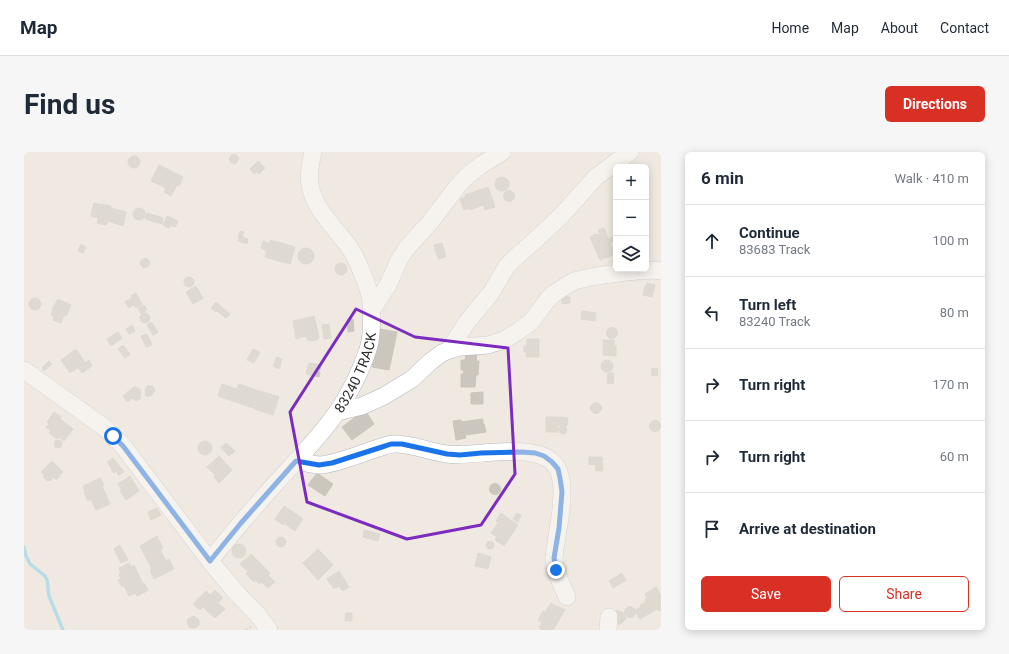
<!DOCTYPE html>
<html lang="en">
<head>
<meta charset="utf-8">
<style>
	:root { --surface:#fff; --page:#f6f6f7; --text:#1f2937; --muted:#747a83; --line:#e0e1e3; --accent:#d93025 }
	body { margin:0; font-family:Roboto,sans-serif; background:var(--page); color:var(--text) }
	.controls { position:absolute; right:12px; top:12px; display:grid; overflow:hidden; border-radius:6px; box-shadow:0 2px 10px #0003 }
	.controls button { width:36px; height:36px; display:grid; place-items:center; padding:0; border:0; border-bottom:1px solid var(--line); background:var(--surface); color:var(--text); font:20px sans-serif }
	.stop { position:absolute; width:12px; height:12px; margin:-9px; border:3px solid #1a73e8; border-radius:50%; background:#fff }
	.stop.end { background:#1a73e8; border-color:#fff; box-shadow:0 1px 4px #0008 }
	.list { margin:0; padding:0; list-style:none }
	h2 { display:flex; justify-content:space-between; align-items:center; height:52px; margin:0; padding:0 16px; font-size:17px }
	h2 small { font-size:13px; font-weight:400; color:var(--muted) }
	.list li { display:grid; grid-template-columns:26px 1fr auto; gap:12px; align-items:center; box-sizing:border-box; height:72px; padding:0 16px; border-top:1px solid var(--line) }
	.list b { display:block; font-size:15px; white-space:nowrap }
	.list p { margin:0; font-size:13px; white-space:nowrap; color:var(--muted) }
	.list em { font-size:13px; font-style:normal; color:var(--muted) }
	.actions { display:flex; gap:8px; padding:12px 16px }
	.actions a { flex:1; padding:9px 0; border:1px solid var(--accent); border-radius:6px; text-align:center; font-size:14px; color:var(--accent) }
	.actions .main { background:var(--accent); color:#fff }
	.icon { flex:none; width:22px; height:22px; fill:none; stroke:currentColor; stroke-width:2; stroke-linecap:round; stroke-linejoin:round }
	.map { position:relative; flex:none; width:637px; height:478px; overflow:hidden; border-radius:6px }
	header { display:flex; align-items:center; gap:24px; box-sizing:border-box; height:56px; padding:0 20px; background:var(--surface); border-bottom:1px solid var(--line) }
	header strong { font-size:19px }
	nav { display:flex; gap:22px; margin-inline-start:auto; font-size:14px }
	.intro { display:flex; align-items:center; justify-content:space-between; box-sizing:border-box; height:96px; padding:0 24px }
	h1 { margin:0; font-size:28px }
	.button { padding:10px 18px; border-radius:6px; background:var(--accent); color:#fff; font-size:14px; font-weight:700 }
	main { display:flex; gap:24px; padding:0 24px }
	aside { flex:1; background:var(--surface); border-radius:6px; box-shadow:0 2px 10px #0003 }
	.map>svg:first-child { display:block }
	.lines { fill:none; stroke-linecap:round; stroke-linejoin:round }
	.stream { stroke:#75cff0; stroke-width:3.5 }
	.building { fill:#cbc7bf; stroke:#cbc5ba }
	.minor-casing { stroke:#b4b7c1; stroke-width:18 }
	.path { stroke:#c9c9c9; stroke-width:2; stroke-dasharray:3 2; stroke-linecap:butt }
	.minor { stroke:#fff; stroke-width:17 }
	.route { stroke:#1a73e8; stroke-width:5 }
	.marked { fill:none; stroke:#7b2cbf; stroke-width:3; stroke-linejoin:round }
	.labels { text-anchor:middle; stroke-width:4; stroke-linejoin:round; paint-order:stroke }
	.street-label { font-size:14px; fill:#2e2e2e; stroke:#fff }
</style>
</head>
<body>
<header>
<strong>Map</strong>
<nav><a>Home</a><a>Map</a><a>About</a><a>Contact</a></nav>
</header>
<div class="intro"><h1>Find us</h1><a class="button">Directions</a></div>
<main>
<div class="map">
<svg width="637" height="478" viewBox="0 0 637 478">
	<rect width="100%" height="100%" fill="#efe9e1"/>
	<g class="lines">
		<path class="stream" d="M0,395L2,404L6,412L21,424L23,428L25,444L39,478"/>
	</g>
	<g class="building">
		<circle cx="210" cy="7" r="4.5"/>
		<circle cx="110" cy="10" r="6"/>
		<path d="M234,9L241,16L235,22L233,20L230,22L226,17Z"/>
		<path d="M135,13L159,25L155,34L153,33L147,44L140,40L142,36L127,29Z"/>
		<circle cx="478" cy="32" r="7"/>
		<path d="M464,35L471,55L461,58L459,53L446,58L445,56L440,58L436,47L442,45L441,43Z"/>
		<circle cx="485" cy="44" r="5.5"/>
		<path d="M70,51L77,53V52L87,54V56L102,60L99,74L84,69L82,73L73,71L74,66L67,64Z"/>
		<circle cx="115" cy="62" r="6"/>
		<path d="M123,61L139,66L138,72L121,67Z"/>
		<path d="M143,64L154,69L151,75L146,73L145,76L139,73Z"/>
		<path d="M580,76L584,87L589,85L591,89L586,91L591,102L576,108L566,85L572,82L573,83L576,82L574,78Z"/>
		<path d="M216,79L220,80L218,85L224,87L223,92L214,89L215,85H214Z"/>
		<path d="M246,88L271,95L266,112L241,105Z"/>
		<path d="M239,89L244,91L242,99L237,96Z"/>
		<path d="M418,91L422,105L414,107L410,93Z"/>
		<path d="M57,92L62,95L59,101L54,99Z"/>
		<circle cx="282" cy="104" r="8"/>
		<path d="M122,106L126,110L125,114L120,116L116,112L117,108Z"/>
		<circle cx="317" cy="117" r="6"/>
		<circle cx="165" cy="130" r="5"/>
		<path d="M623,131L631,133L628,145L619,143L621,134L622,135Z"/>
		<path d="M172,134L179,146L169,152L162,140Z"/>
		<path d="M112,141L118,152L112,156L110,153L105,156L101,150L108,146L107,144Z"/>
		<path d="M538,145H546V151L538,152Z"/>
		<circle cx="11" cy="152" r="6"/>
		<path d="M34,147L47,153L42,164L40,163L37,171L29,168L30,165L27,163L29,159L28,158Z"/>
		<path d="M192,150L206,162L202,166L193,159L192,160L187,156Z"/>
		<path d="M120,153L123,158L117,162L114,156Z"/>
		<path d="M558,159L572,161L571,169L557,167Z"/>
		<circle cx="121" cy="166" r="5"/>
		<path d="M290,164L295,185L294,187L292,188L285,189L283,187L282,184L272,187L269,169Z"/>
		<path d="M329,167L330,179L324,180L323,168Z"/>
		<path d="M127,170L134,180L129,183L123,173Z"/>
		<path d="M305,172L307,186L300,187L298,173Z"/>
		<path d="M108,173L111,179L105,182L102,177Z"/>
		<circle cx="588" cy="181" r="5.5"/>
		<path d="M356,177L373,180L365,218L348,215Z"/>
		<path d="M94,180L98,186L87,194L83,187Z"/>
		<path d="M123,182L128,193L122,195L117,184Z"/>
		<path d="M503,187H515V205H502L503,200H500V194H503Z"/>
		<path d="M579,188H590V194H592V204L579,203Z"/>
		<path d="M99,193L106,202L101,206L94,197Z"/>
		<path d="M52,197L61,211L46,221L37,208Z"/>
		<path d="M229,197L236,200L230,211L223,208Z"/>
		<path d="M442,203H453L452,209H455L454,223H452L451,235H437V222H439L440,218H437V208H441Z"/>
		<path d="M253,205L258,207L255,217L249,214Z"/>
		<circle cx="583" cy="214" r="6"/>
		<path d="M65,208L68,214L58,221L54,216Z"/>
		<path d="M25,209L28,212L20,219L18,216Z"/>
		<path d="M285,211L297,213L296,218L292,217V219L296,220L295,225L282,222Z"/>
		<path d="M628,216L634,217L633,224L627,223Z"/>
		<path d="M584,221H590L589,232L583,231Z"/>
		<path d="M198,232L213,237L215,232L235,239L229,256L194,244Z"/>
		<path d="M123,234H129L131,239L127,244L126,243L125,245L121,243L122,241L121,239Z"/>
		<path d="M109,235H112L116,237L117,241L116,244L117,246L112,249L109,246L103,250L99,244L104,241L103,240L107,238Z"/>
		<path d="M236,239L255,245L249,263L230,257Z"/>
		<path d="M459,240V252H447V241Z"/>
		<circle cx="572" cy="256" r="5.5"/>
		<path d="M341,258L350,272L328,288L318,275Z"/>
		<path d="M30,260L37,265L36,267L49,277L40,289L35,285L33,287L25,281L27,279L22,275L25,272L23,270Z"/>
		<path d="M522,265H535L534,280H522Z"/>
		<path d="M536,265L544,266L543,274L535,273Z"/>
		<path d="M459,267V272H460L462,280L441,283L442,286L432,288L429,269L437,268V270Z"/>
		<circle cx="631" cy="274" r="5.5"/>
		<circle cx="539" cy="278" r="4"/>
		<circle cx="34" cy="292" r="4"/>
		<circle cx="181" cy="296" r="7"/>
		<path d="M202,291L211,299L205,304L197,296Z"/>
		<path d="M195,304L208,318L195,331L190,325L191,323L183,315Z"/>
		<path d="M565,305H578L579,319H572L571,312L565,313Z"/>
		<path d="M89,306L100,320L95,323L92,319L90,321L87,318L88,317L83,310Z"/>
		<path d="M28,309L39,320L32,328L30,325L26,329L25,328L23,329L19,325L21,324L17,320Z"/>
		<path d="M293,321L309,332L301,344L284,333Z"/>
		<path d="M106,324L115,339L102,348L96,339L98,338L94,332Z"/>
		<path d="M76,326L80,333L78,334L86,352L72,358L67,347L64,349L60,340L61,339L59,334Z"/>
		<circle cx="471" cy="337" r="5.5"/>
		<path d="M260,354L279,367L271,379L260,371L259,373L251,367Z"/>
		<path d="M133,356L137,363L127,368L124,360Z"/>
		<path d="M477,361L494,373L480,394L471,388L473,385L467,381L474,371L472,369Z"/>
		<path d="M493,361L497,363L494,370L489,367Z"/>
		<path d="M340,378L356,382L354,389L339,385Z"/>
		<path d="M133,384L139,396L136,398L142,409L145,407L150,417L130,427L126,418L128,417L116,394Z"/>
		<circle cx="257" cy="390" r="5"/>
		<circle cx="466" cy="393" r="4"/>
		<circle cx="215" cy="399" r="7"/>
		<path d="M96,393L104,408L97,411L90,397Z"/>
		<path d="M294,397L309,413L294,428L279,411Z"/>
		<path d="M454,401L467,405L464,417L451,414Z"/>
		<path d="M227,402L246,421L235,432L232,428L230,430L222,422L224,420L216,412Z"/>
		<path d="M105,411L107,415L110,413L119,432L120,431L124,438H122L123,439L113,444L111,441L105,444L100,434L98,435L94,428L97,427L95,422L97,421L95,416Z"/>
		<path d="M315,419L325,435L319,439L315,434L310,437L303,427Z"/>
		<path d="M598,421L602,428L589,436L585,429Z"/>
		<path d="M244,423L251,430L244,436L237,430Z"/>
		<path d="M632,435L637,444V458L635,459L633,457L616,467L611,458L617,455L616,453L622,450L621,447L623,446L621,442Z"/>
		<path d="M191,438L199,446L194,451L201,457L191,466L179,455L176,458L169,452L182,439L186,443Z"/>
		<path d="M527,451L541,458L529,478H518L515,476L518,470L514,468L519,459L521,460Z"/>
		<circle cx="606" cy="460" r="5.5"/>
		<path d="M593,459H596L600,461L602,465L601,468L597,472H592L590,460Z"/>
		<path d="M322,461H328V469H321Z"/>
		<path d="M170,464L175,468V473L172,476H166L163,471L164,467Z"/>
	</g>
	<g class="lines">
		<g class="minor-casing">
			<g id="minor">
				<path d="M347,159L364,133L375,108L382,97L407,69L433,35L443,24L457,13L478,0"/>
				<path d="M425,198L443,170L467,141L483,114L493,104L507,92L536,65L572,25L606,0"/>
				<path d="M0,218L81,276L99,294L186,409L210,438L234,463L245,478"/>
				<path d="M313,260L338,254L360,244L388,227L406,210L418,201L425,198L436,195L464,193L480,188L493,180L507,170L524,147L532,140L550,129L567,125L601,120L628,118L637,119"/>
				<path d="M272,309C280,310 289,313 296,313C312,312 336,302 351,297C357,295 363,293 369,292C387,291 405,300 423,302C450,306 520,286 534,318C541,332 537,362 534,378C533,388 530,398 530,408C531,421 538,433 543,445"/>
				<path id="s1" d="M186,409C206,383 228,358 250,333C271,310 296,285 313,260C321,249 327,237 333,225C337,216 342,205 345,194C348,183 348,161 347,149C346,140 342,131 339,123C336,116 333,108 329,101C315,78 291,61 286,33C284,22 287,10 289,0"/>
				<path d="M584,478L585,465"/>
			</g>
		</g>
		<path class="path" d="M221,478L227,475"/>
		<use href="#minor" class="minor"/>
	</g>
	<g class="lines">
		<path class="route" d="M89,284L99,294L186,409L217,371L272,309L295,313L308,311L358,295L367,292H378L423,302L436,303L457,301L497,300L511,301L520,304L528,310L534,317L536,326L538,340L535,376L530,406L532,418"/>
	</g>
	<path d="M0 0H637V478H0ZM332,157L391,185L484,196L491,322L457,373L383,387L283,350L266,260Z" fill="#efe9e1" fill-opacity=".55" fill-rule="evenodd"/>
	<path class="marked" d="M332,157L391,185L484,196L491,322L457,373L383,387L283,350L266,260Z"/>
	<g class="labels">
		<g class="street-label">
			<text dy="5" stroke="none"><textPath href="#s1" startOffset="240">83240 TRACK</textPath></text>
		</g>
	</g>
</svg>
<div class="controls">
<button>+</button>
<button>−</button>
<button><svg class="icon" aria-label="layers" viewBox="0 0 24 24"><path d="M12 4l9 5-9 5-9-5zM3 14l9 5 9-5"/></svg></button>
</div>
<div class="stop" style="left:89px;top:284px"></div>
<div class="stop end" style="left:532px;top:418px"></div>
</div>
<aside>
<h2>6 min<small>Walk · 410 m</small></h2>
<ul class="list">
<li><svg class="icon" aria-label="ahead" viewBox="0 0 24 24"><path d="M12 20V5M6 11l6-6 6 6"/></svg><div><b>Continue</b><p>83683 Track</p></div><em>100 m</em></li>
<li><svg class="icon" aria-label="left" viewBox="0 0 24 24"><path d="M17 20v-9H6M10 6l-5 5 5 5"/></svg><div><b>Turn left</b><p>83240 Track</p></div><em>80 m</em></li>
<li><svg class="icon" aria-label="right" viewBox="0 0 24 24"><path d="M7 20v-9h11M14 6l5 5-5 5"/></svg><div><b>Turn right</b></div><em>170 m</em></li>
<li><svg class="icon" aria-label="right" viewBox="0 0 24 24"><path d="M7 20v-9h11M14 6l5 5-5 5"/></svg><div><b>Turn right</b></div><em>60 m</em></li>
<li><svg class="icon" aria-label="arrive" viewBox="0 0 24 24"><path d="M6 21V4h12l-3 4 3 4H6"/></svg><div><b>Arrive at destination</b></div></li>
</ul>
<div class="actions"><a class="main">Save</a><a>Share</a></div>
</aside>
</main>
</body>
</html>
